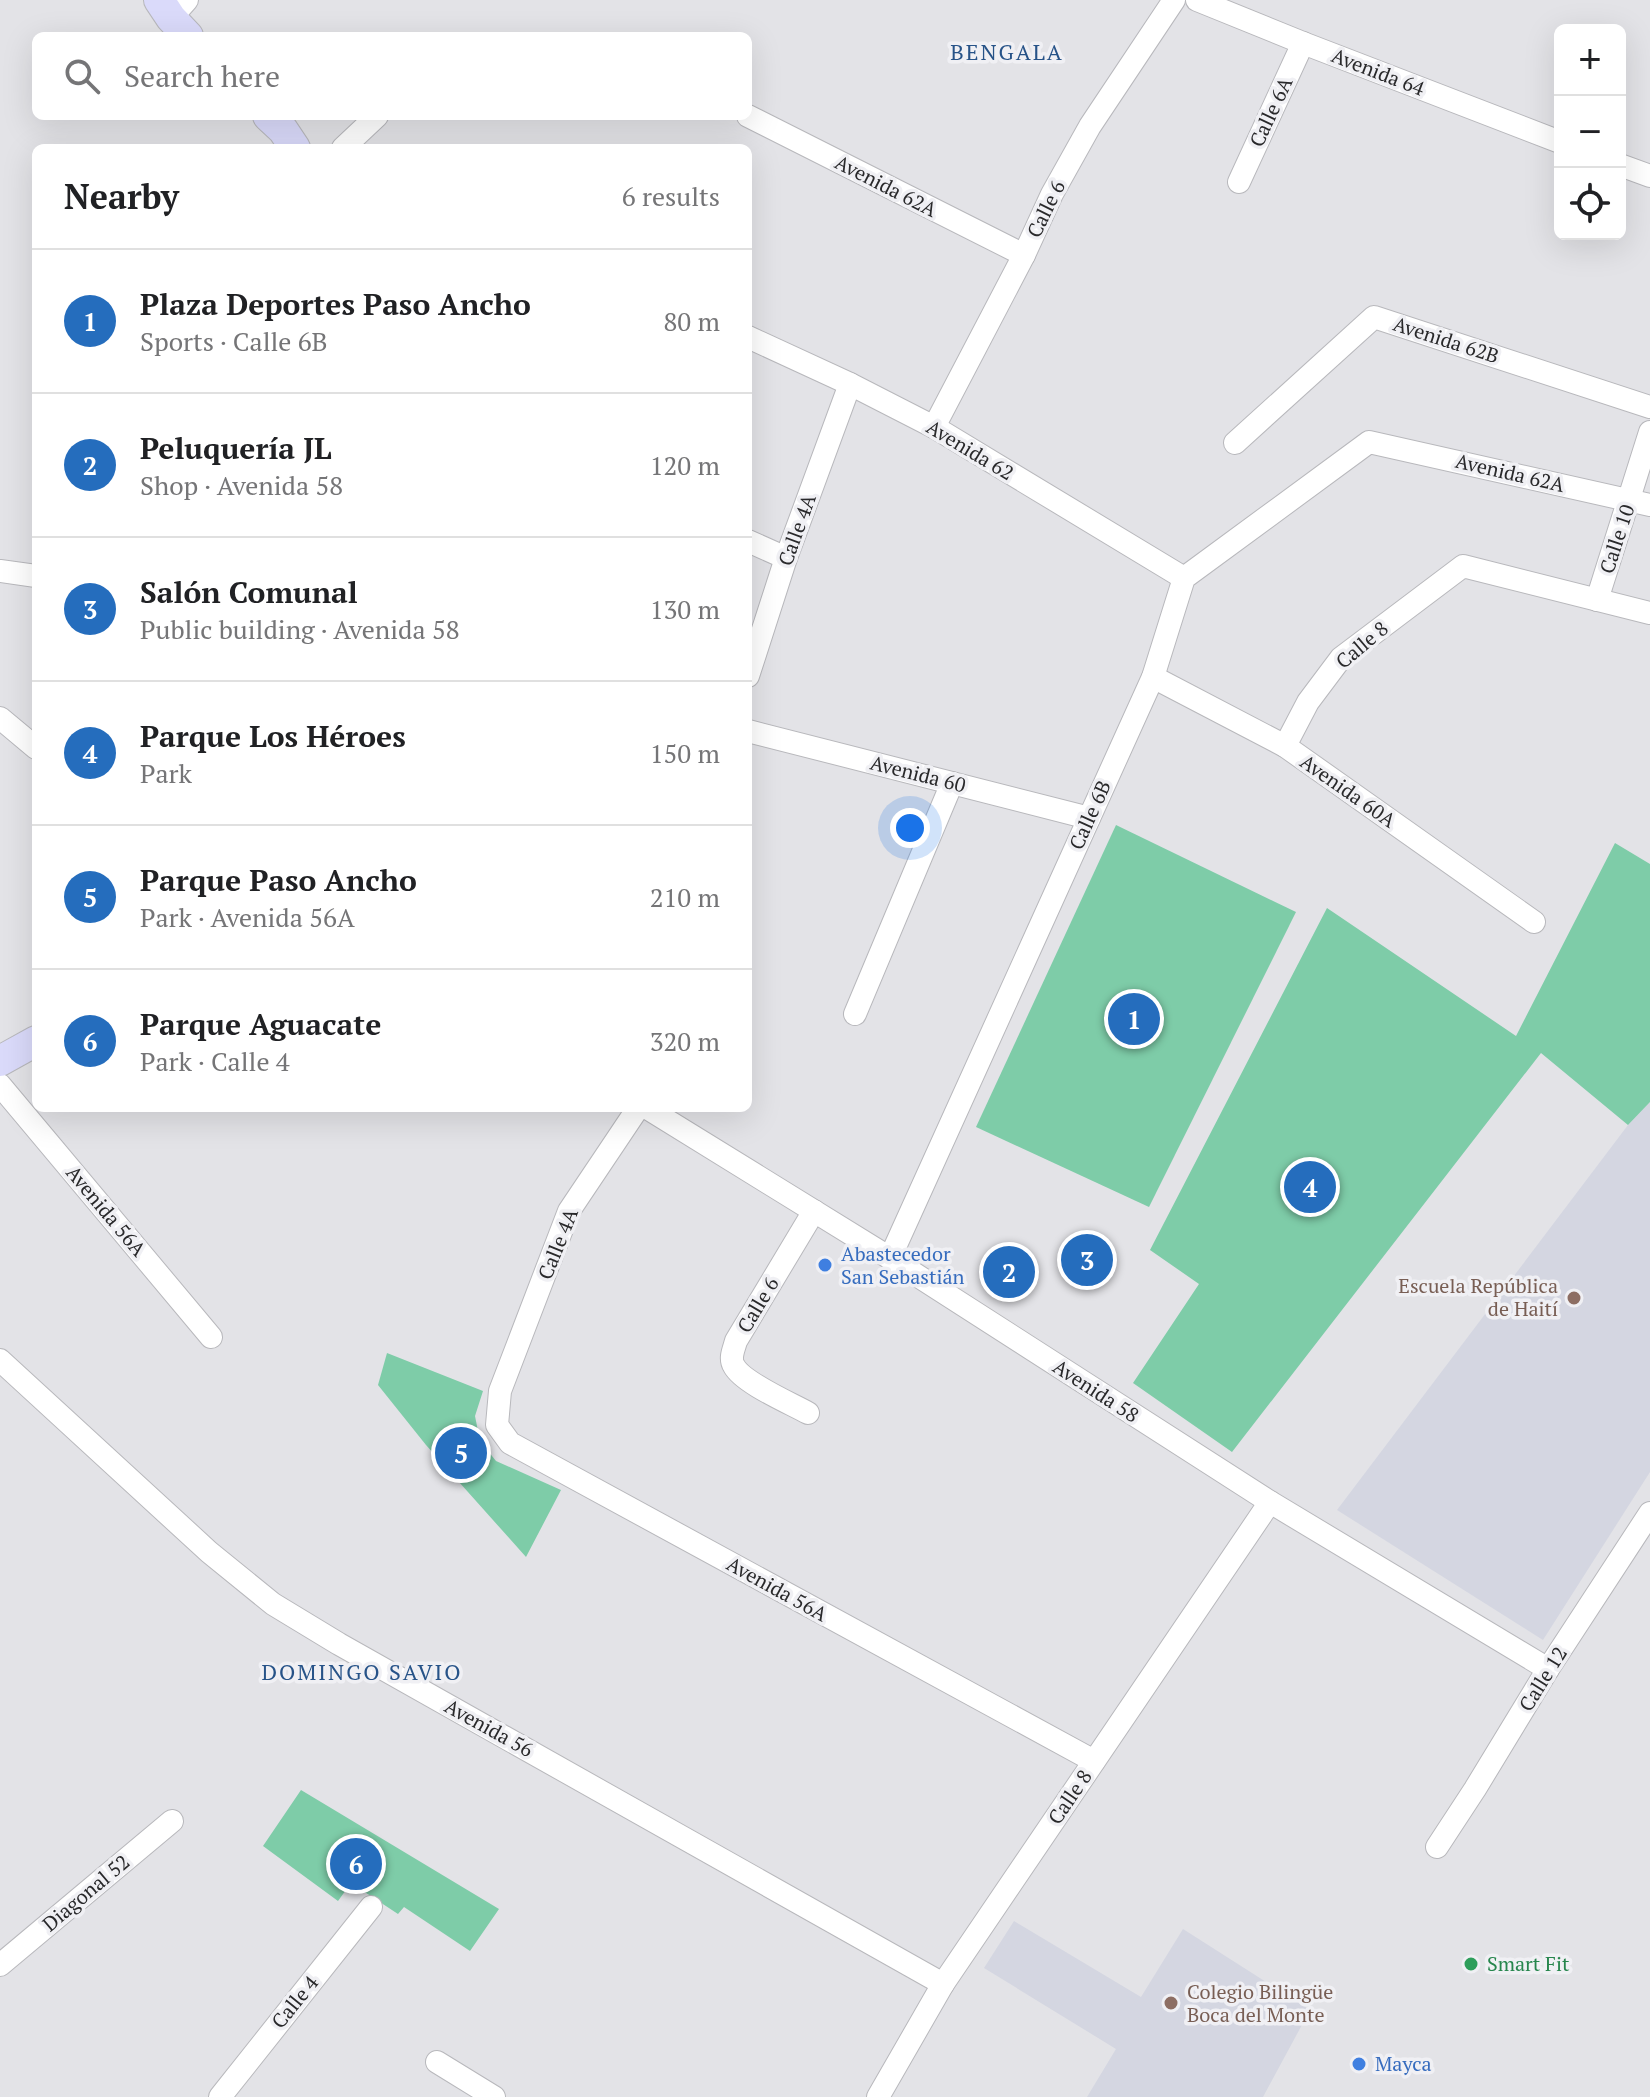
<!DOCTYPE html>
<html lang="en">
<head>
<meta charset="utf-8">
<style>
	:root { --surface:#fff; --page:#f6f6f6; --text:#202124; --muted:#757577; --line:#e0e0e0; --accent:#256dbd }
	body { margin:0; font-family:"PT Serif",serif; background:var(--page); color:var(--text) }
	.controls { position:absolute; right:24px; top:24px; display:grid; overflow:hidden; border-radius:12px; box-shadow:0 8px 32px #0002 }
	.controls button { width:72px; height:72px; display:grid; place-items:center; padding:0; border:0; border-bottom:2px solid var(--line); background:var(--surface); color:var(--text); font:40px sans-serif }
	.you { position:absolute; left:910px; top:828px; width:28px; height:28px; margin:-20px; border:6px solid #fff; border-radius:50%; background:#1a73e8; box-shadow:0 0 0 12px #1a73e833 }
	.badge { display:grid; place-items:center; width:52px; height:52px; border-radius:50%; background:var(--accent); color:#fff; font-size:26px; font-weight:700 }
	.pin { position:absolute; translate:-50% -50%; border:4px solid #fff; box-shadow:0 2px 8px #0006 }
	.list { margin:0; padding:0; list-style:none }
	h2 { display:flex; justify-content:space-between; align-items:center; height:104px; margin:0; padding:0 32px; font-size:34px }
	h2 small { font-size:26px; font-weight:400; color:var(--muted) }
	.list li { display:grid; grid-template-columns:52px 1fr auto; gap:24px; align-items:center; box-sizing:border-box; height:144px; padding:0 32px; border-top:2px solid var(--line) }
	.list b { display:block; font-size:30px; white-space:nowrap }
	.list p { margin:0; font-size:26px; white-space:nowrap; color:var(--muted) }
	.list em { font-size:26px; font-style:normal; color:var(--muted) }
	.icon { flex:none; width:44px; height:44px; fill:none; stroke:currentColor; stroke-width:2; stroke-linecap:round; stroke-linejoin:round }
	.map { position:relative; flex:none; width:1650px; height:2097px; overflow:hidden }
	.search { position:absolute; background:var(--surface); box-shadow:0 8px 32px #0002; left:32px; top:32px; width:720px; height:88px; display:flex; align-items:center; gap:20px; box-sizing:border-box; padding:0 28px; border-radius:12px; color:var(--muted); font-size:30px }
	.panel { position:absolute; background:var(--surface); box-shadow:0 8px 32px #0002; left:32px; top:144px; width:720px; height:968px; border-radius:12px }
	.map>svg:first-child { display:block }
	.built { fill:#d4d6e1 }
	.green { fill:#7ecca8 }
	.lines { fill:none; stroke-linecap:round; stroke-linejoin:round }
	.street-casing { stroke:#b8b8bc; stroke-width:24 }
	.secondary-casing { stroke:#b8b8bc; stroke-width:32 }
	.street { stroke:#fff; stroke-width:22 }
	.secondary { stroke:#dadafa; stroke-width:30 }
	.shop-dot { fill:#3f7fe0; stroke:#f0f0f4; stroke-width:3 }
	.education-dot { fill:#8d6e63; stroke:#f0f0f4; stroke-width:3 }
	.leisure-dot { fill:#2e9e5b; stroke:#f0f0f4; stroke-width:3 }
	.labels { text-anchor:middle; stroke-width:7; stroke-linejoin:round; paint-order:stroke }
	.street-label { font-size:20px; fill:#29292b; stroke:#f0f0f4 }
	.shop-label { font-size:20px; fill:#366cbe; stroke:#f0f0f4; text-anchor:start }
	.education-label { font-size:20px; fill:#785e54; stroke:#f0f0f4; text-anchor:end }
	.leisure-label { font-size:20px; fill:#27864d; stroke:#f0f0f4; text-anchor:start }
	.neighbourhood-label { font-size:22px; letter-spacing:2px; fill:#275388; stroke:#f0f0f4 }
</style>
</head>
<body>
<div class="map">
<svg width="1650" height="2097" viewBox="0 0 1650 2097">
	<rect width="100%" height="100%" fill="#e3e3e7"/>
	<g class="built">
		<path d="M1650,1102V1472L1543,1640L1337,1510L1628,1125Z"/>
		<path d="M1014,1921L1141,1997L1183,1929L1310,2010L1263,2097H1087L1116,2049L984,1968Z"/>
	</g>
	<g class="green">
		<path d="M1116,825L1296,912L1149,1207L976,1127Z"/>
		<path d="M1615,843L1650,864V1102L1628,1125L1541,1053L1232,1452L1133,1383L1199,1284L1150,1250L1327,908L1516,1036Z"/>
		<path d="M387,1353L483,1391L475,1416L480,1441L496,1461L561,1490L526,1557L426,1445L378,1385Z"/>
		<path d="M301,1790L499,1909L470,1951L404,1907L398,1914L351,1883L338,1901L263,1846Z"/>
	</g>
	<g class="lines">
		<g class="street-casing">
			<g id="street">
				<path d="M1197,0L1303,43L1560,142"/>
				<path d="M171,18L187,0"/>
				<path d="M748,116L1024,255"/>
				<path d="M343,148L377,116"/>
				<path d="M1620,165L1650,176"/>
				<path d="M1239,182L1303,43"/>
				<path d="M748,337L850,384L934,427L1184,578"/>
				<path d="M934,427L1024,255L1052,194L1090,126L1174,0"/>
				<path d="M1235,443L1374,317L1650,407"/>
				<path d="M748,541L786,558"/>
				<path d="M0,571L36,576"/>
				<path d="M1597,600L1650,432"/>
				<path d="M748,676L786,558L850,384"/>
				<path d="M1153,677L1285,746L1534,922"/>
				<path d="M0,718L36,748"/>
				<path d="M748,731L1089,818"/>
				<path d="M1285,746L1308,702L1341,658L1463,566L1650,613"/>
				<path d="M855,1014L952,783"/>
				<path d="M0,1085L211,1337"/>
				<path d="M638,1108L569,1211L500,1391L497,1425L510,1443L1094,1761"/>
				<path d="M647,1108L890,1258L1270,1502L1548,1669"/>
				<path d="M890,1258L1153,677L1184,578L1369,442L1650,505"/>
				<path d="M0,1360L209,1552L273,1604L339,1644L943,1984"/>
				<path d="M808,1413C790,1403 743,1383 734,1366C729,1358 734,1349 736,1341L814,1211"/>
				<path d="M1437,1847L1475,1789L1548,1669L1650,1513"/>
				<path d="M0,1965L172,1821"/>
				<path d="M437,2062L494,2097"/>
				<path d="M220,2097L371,1907"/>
				<path d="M878,2097L943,1984L1270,1502"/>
			</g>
		</g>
		<g class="secondary-casing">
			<g id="secondary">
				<path d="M159,0L171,18L188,36"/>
				<path d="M268,116L283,130L295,148"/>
				<path d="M0,1061L36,1041"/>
			</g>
		</g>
		<use href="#street" class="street"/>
		<use href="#secondary" class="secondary"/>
	</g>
	<g class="shop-dot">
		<circle cx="825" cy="1265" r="8"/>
		<circle cx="1359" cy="2064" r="8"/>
	</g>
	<g class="education-dot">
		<circle cx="1574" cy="1298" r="8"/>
		<circle cx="1171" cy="2003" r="8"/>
	</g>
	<circle class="leisure-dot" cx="1471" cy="1964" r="8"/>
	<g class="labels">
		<g class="street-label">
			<text transform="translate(1378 72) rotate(21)" y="7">Avenida 64</text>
			<text transform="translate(1271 112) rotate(-65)" y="7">Calle 6A</text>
			<text transform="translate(886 186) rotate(27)" y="7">Avenida 62A</text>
			<text transform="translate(1046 209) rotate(-64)" y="7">Calle 6</text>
			<text transform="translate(1446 340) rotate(18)" y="7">Avenida 62B</text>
			<text transform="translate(970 450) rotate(31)" y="7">Avenida 62</text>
			<text transform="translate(1510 473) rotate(13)" y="7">Avenida 62A</text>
			<text transform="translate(797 530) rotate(-70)" y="7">Calle 4A</text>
			<text transform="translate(1617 539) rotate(-72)" y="7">Calle 10</text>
			<text transform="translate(1362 645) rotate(-40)" y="7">Calle 8</text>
			<text transform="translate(918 774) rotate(14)" y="7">Avenida 60</text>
			<text transform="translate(1348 791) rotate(35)" y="7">Avenida 60A</text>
			<text transform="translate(1090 815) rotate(-66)" y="7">Calle 6B</text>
			<text transform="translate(106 1211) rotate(50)" y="7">Avenida 56A</text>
			<text transform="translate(558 1244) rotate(-68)" y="7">Calle 4A</text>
			<text transform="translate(758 1305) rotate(-59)" y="7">Calle 6</text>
			<text transform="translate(1096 1391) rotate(33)" y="7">Avenida 58</text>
			<text transform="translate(777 1589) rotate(29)" y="7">Avenida 56A</text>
			<text transform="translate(1543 1679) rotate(-58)" y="7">Calle 12</text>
			<text transform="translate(489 1728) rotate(29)" y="7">Avenida 56</text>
			<text transform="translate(1070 1797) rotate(-56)" y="7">Calle 8</text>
			<text transform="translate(86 1893) rotate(-40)" y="7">Diagonal 52</text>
			<text transform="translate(295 2002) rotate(-51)" y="7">Calle 4</text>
		</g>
		<g class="shop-label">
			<text x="841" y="1261">Abastecedor<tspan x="841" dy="23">San Sebastián</tspan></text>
			<text x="1375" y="2071">Mayca</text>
		</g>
		<g class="education-label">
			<text x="1558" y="1293">Escuela República<tspan x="1558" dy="23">de Haití</tspan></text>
			<text x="1187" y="1999" text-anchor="start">Colegio Bilingüe<tspan x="1187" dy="23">Boca del Monte</tspan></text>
		</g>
		<g class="leisure-label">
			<text x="1487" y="1971">Smart Fit</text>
		</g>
		<g class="neighbourhood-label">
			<text x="1007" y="60">BENGALA</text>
			<text x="362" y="1680">DOMINGO SAVIO</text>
		</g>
	</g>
</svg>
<div class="controls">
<button>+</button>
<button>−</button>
<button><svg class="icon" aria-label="locate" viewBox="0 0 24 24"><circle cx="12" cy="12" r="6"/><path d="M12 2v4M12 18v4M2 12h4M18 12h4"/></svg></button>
</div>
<div class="you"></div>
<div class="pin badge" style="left:1134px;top:1019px">1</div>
<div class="pin badge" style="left:1009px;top:1272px">2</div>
<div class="pin badge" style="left:1087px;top:1260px">3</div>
<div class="pin badge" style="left:1310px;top:1187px">4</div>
<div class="pin badge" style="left:461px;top:1453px">5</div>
<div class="pin badge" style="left:356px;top:1864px">6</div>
<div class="search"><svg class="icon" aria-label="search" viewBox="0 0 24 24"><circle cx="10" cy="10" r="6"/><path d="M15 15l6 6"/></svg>Search here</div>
<section class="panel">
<h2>Nearby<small>6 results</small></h2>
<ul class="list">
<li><span class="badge">1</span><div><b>Plaza Deportes Paso Ancho</b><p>Sports · Calle 6B</p></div><em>80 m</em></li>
<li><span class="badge">2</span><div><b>Peluquería JL</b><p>Shop · Avenida 58</p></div><em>120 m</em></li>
<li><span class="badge">3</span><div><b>Salón Comunal</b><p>Public building · Avenida 58</p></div><em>130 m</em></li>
<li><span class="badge">4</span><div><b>Parque Los Héroes</b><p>Park</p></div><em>150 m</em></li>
<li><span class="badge">5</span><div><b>Parque Paso Ancho</b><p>Park · Avenida 56A</p></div><em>210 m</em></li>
<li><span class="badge">6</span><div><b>Parque Aguacate</b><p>Park · Calle 4</p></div><em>320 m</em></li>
</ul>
</section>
</div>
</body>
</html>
